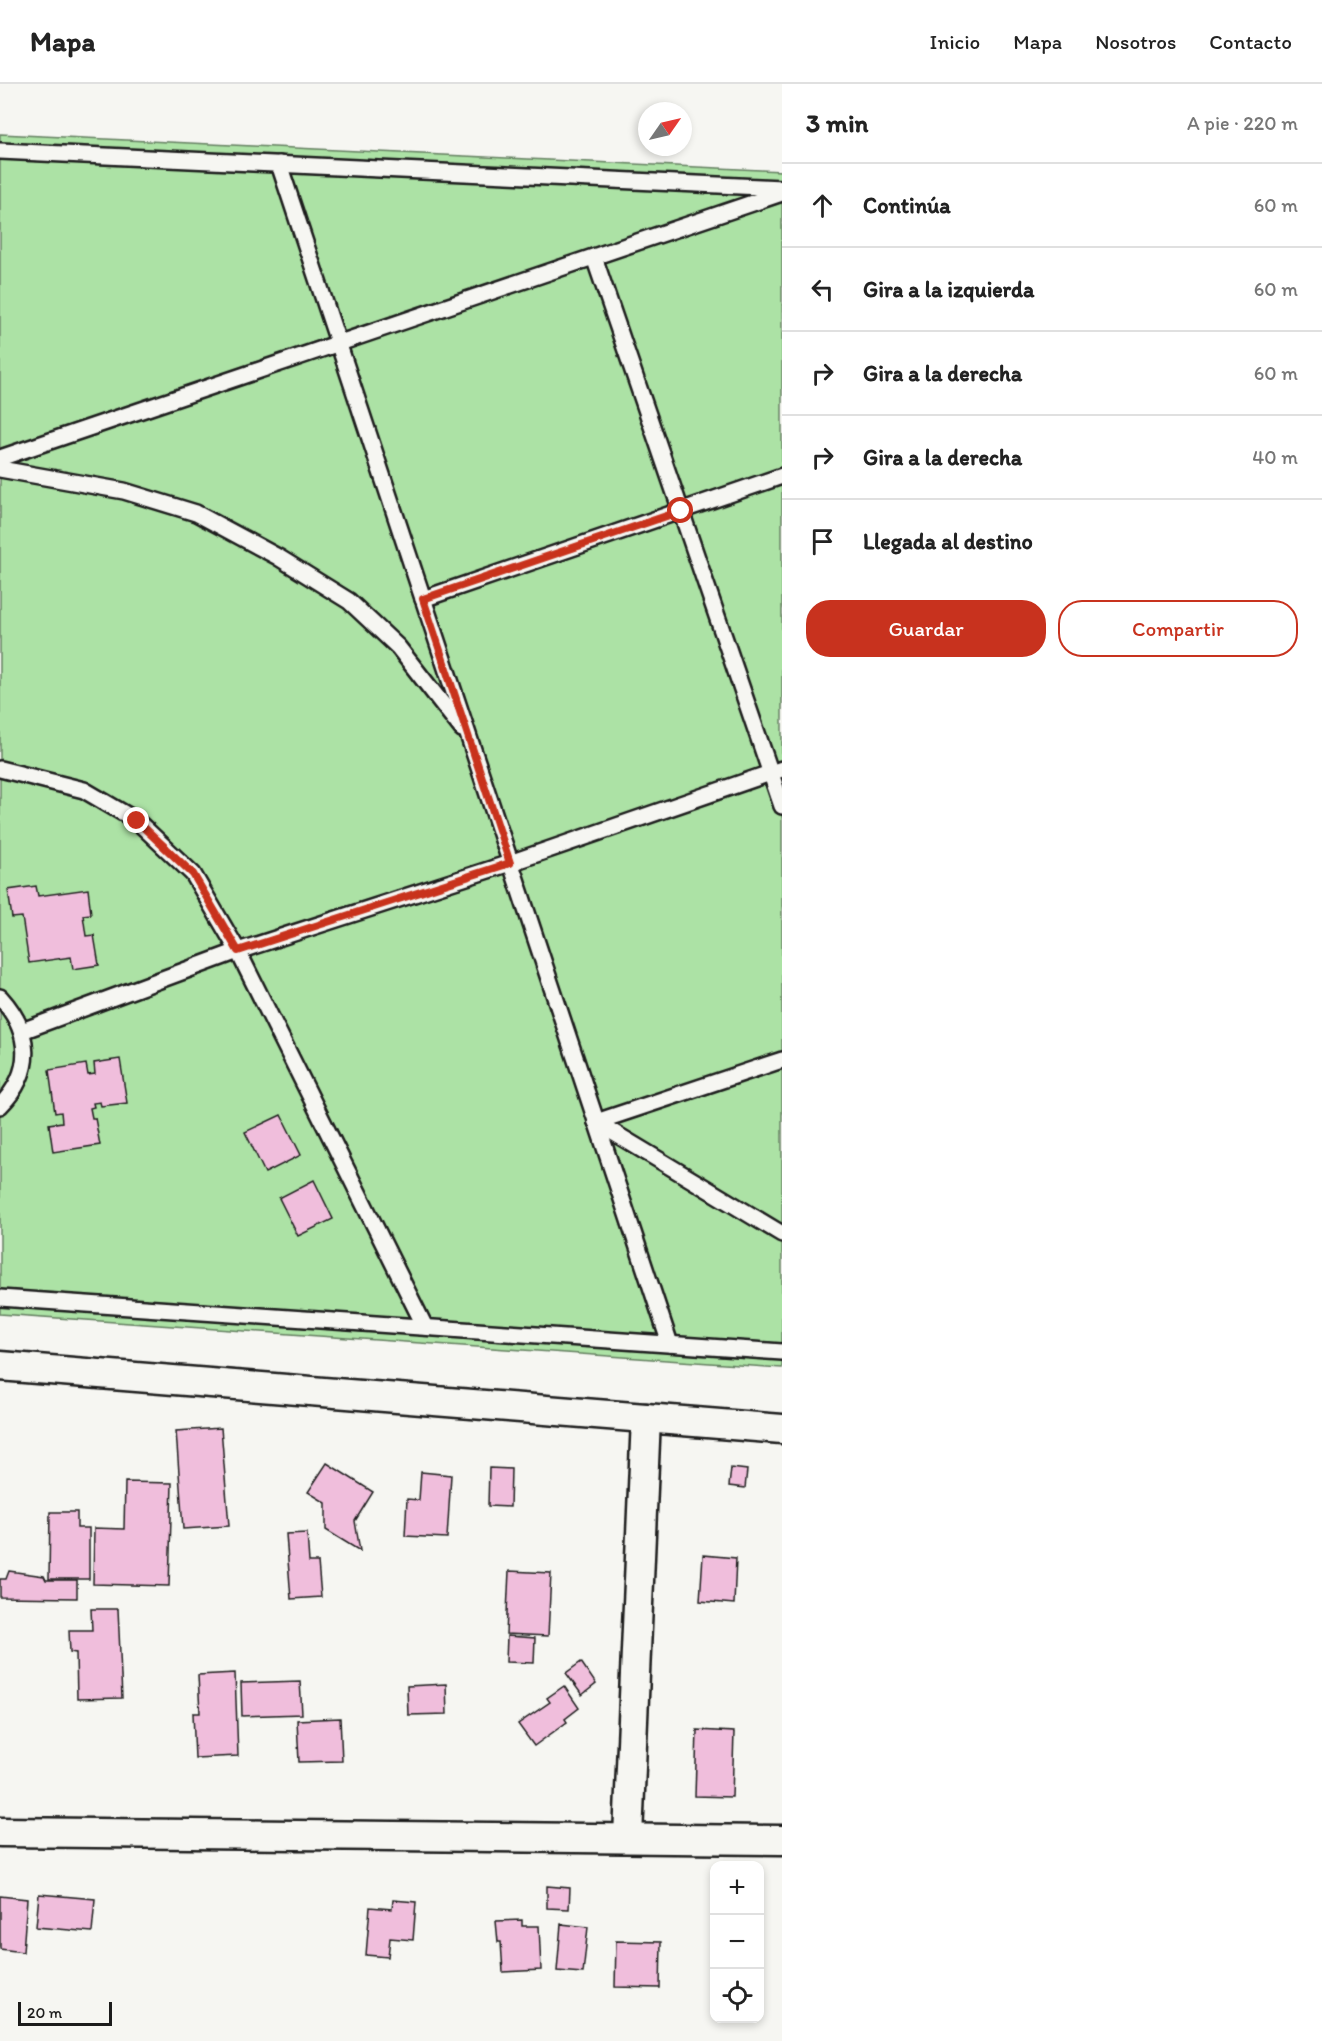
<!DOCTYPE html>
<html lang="es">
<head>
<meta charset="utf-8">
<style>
	:root { --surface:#fff; --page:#f2f2f2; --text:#222; --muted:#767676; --line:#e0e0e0; --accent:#c8321e }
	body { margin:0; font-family:Itim,sans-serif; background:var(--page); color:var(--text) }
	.controls { position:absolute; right:18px; bottom:18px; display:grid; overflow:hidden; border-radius:12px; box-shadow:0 3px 9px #0003 }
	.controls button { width:54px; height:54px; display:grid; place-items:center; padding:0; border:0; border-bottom:2px solid var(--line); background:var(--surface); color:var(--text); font:30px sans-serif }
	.compass { position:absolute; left:638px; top:18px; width:54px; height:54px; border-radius:50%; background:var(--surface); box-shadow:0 3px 9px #0003; rotate:56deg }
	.scale { position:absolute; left:18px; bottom:15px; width:94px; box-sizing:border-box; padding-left:6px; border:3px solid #1c1c1c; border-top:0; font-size:16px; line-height:21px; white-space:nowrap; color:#1c1c1c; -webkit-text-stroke:4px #f6f6f2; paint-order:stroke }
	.stop { position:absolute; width:18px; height:18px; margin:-14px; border:4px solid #c8321e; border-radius:50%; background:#fff }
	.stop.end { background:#c8321e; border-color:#fff; box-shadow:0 2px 6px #0008 }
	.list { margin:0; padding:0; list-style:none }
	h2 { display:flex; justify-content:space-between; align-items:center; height:78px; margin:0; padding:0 24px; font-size:26px }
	h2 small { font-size:20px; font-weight:400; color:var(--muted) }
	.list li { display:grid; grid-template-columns:39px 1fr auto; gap:18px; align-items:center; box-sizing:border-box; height:84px; padding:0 24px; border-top:2px solid var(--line) }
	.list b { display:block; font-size:22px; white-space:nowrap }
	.list em { font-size:20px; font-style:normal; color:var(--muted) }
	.actions { display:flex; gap:12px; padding:18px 24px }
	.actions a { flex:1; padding:14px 0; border:2px solid var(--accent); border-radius:24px; text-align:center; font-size:21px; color:var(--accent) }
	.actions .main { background:var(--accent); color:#fff }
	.icon { flex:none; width:33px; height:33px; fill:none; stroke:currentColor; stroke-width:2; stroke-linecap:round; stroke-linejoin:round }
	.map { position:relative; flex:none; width:782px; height:1957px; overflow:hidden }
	header { display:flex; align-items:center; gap:36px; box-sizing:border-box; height:84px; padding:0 30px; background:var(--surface); border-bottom:2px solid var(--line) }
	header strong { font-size:28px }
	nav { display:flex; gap:33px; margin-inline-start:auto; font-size:21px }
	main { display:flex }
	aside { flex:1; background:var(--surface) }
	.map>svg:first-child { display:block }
	.green { fill:#ace2a5; stroke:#647f60; stroke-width:1.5 }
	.building { fill:#f0bedc; stroke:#1c1c1c; stroke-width:1.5 }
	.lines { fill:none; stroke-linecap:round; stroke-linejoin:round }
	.lane-casing { stroke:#1c1c1c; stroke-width:20 }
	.street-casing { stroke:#1c1c1c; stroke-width:33 }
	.lane { stroke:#f6f6f2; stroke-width:15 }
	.street { stroke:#f6f6f2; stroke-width:28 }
	.route { stroke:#c8321e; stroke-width:8 }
</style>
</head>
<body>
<header>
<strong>Mapa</strong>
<nav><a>Inicio</a><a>Mapa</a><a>Nosotros</a><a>Contacto</a></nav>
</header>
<main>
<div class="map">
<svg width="782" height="1957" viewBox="0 0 782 1957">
	<rect width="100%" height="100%" fill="#f6f6f2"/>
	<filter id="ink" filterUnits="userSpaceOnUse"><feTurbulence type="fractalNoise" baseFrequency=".0167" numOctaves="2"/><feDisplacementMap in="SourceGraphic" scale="12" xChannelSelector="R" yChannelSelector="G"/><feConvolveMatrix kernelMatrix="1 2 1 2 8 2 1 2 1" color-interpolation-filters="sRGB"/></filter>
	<g filter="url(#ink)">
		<path class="green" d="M0,50L782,87V1284L0,1230Z"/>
		<g class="building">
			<path d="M36,802L38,812L88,805L91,830L83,831L86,852L94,851L99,881L73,885L71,873L29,879L22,833L12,834L8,806Z"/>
			<path d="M120,975L127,1019L101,1022L100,1018L93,1019L94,1023L90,1024L92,1034H95L100,1061L53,1068L49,1040L62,1038L61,1028L55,1029L49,986L86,980L88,991L95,990L94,979Z"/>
			<path d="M281,1031L301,1071L265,1089L245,1048Z"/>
			<path d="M314,1096L333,1135L298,1152L279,1114Z"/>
			<path d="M221,1344L229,1442L183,1445L176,1347Z"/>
			<path d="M327,1379L373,1408L355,1437L360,1467L326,1446V1419L308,1408Z"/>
			<path d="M489,1384L511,1385L510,1423L488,1422Z"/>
			<path d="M731,1384L747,1386L745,1404L729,1402Z"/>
			<path d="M421,1388L451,1391L447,1454L405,1452L407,1415L419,1416Z"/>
			<path d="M125,1398L172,1399L169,1502L93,1500L94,1444L124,1445Z"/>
			<path d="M50,1428H77V1444H89V1495H49Z"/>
			<path d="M307,1449L309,1478H318L321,1513L291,1515L286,1450Z"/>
			<path d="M703,1471L736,1474L734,1520L700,1517Z"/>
			<path d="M9,1487L44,1492L46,1496H77V1514L0,1513V1495H6Z"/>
			<path d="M509,1487L551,1489L548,1552L506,1550Z"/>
			<path d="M91,1525H118L122,1614L77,1615L76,1569L70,1568L69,1546H92Z"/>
			<path d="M507,1552L535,1554L534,1579L506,1578Z"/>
			<path d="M581,1578L596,1600L582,1611L566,1589Z"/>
			<path d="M235,1589L238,1672L195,1674L193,1629H200L198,1591Z"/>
			<path d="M300,1597L302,1630L242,1632L241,1599Z"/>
			<path d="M446,1600L447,1630L408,1631L407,1602Z"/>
			<path d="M564,1602L579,1624L565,1635L567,1638L534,1662L518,1640L550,1618L547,1614Z"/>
			<path d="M340,1634L342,1677L299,1678L297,1636Z"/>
			<path d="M697,1646L734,1648L732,1713L695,1712Z"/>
			<path d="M547,1802L570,1804L569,1825L547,1824Z"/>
			<path d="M39,1810L95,1815L92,1848L36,1843Z"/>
			<path d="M0,1812L27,1815L23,1868L0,1865Z"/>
			<path d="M393,1816L416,1818L413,1856L390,1854L388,1873L366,1871L370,1823L392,1825Z"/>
			<path d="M522,1836V1842H539L541,1886L503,1888L501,1858H498L496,1837Z"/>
			<path d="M561,1840L588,1843L583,1889L557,1887Z"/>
			<path d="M616,1857L661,1858L660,1904L615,1903Z"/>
		</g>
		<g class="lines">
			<g class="lane-casing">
				<g id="lane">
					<path d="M0,67L782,104"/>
					<path d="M279,80L670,1260"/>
					<path d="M594,173L782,722"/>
					<path d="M0,374L782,109"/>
					<path d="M0,385L124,407L196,429L278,473L349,517L398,563L462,645"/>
					<path d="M423,515L782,392"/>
					<path d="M0,685L84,706L137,737L193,790L238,867L425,1243"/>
					<path d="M0,913C32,948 34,988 0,1022"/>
					<path d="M22,947L238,867L510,779L782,685"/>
					<path d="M596,1038L782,1150"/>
					<path d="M596,1038L782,976"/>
					<path d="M0,1214L782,1268"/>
				</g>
			</g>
			<g class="street-casing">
				<g id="street">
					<path d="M0,1282L782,1345"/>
					<path d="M0,1748L782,1756"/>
					<path d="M628,1753L646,1334"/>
				</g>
			</g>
			<use href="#lane" class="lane"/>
			<use href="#street" class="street"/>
		</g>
	</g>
	<g class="lines" filter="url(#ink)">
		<path class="route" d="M137,737L193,790L238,867L510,779L423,515L681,427"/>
	</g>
</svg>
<div class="controls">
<button>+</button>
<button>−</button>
<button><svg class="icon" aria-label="locate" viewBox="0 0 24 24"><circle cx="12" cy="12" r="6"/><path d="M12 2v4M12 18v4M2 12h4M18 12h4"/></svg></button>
</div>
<svg class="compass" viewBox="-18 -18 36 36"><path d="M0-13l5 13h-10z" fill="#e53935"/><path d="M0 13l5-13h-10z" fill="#767676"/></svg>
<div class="scale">20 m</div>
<div class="stop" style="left:681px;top:427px"></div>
<div class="stop end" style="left:137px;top:737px"></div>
</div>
<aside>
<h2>3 min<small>A pie · 220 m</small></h2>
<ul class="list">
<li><svg class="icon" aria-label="ahead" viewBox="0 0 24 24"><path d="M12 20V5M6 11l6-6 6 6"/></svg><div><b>Continúa</b></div><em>60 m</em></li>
<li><svg class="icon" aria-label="left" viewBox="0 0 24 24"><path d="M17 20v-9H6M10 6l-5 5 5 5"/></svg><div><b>Gira a la izquierda</b></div><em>60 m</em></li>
<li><svg class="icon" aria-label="right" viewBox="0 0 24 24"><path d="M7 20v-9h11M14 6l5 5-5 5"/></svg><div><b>Gira a la derecha</b></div><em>60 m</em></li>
<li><svg class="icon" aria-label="right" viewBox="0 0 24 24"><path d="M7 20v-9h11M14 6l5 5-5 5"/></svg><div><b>Gira a la derecha</b></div><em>40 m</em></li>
<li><svg class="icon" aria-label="arrive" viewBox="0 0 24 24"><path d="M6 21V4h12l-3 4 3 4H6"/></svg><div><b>Llegada al destino</b></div></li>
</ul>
<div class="actions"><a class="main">Guardar</a><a>Compartir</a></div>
</aside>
</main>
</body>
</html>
